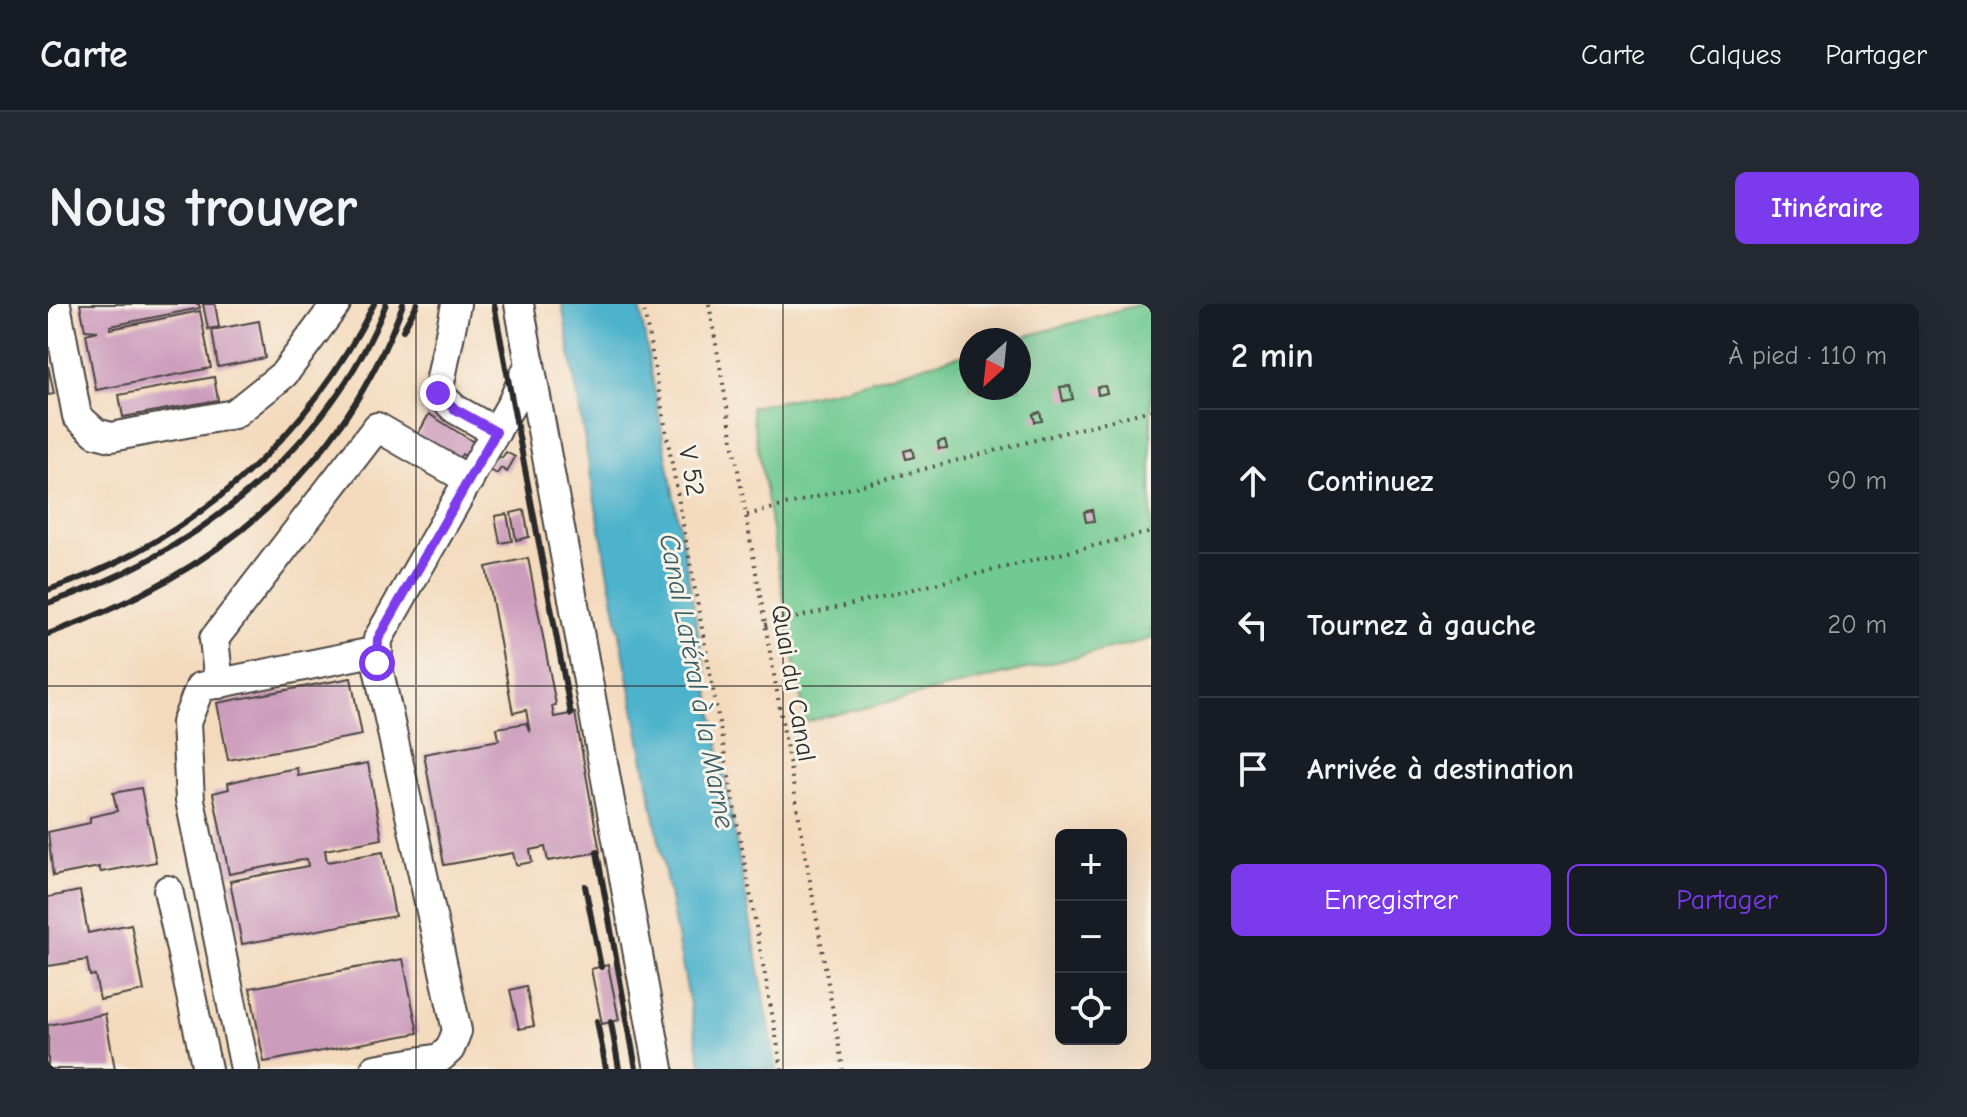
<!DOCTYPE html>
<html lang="fr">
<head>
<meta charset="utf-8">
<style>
	:root { --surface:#171b24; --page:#242831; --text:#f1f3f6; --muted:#9ea1a6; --line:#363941; --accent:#7c3aed }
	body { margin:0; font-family:"Comic Neue",sans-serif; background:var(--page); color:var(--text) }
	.controls { position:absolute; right:24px; bottom:24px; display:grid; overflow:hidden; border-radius:12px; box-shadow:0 8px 32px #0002 }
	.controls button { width:72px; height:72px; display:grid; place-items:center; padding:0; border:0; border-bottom:2px solid var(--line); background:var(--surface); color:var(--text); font:40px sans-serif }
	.compass { position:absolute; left:911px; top:24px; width:72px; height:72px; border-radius:50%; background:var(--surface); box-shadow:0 8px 32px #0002; rotate:207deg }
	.stop { position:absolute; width:24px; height:24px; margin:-18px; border:6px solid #7c3aed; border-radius:50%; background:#fff }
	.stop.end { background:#7c3aed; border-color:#fff; box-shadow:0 2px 8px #0008 }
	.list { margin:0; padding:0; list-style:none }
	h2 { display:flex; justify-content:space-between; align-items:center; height:104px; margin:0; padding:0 32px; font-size:34px }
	h2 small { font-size:26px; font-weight:400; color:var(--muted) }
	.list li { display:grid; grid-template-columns:52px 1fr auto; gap:24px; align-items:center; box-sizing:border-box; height:144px; padding:0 32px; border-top:2px solid var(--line) }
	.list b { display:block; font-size:30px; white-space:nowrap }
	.list em { font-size:26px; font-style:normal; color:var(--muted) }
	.actions { display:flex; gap:16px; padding:24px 32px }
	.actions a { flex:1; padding:18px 0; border:2px solid var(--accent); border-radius:12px; text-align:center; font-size:28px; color:var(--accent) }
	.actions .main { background:var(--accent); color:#fff }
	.icon { flex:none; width:44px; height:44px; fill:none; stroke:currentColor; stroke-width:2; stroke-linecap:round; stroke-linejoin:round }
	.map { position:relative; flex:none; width:1103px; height:765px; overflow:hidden; border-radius:12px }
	header { display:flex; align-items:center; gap:48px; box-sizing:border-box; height:112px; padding:0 40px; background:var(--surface); border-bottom:2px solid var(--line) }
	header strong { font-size:38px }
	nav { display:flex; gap:44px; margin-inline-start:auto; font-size:28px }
	.intro { display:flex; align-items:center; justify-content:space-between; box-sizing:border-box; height:192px; padding:0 48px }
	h1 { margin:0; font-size:56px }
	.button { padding:20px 36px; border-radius:12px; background:var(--accent); color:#fff; font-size:28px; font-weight:700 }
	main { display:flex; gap:48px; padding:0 48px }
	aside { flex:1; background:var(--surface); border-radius:12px; box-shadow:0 8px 32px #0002 }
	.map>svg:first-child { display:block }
	.green { fill:#6fc990; stroke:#4d7a5e; stroke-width:2 }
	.water { fill:#4eb3cc; stroke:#3c6f7c; stroke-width:2 }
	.building { fill:#cc9cbc }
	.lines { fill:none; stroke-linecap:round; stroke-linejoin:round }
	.minor-casing { stroke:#494541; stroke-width:32 }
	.path { stroke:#494541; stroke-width:4; stroke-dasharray:2 6; stroke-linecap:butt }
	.minor { stroke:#fff; stroke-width:28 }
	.rail { stroke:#2b2b2b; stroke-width:6 }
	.route { stroke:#7c3aed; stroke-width:10 }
	.grid { fill:none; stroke:#2b2b2b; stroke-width:2; stroke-opacity:0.55 }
	.labels { text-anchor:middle; stroke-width:6; stroke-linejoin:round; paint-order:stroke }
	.street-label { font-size:26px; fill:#2b2b2b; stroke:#f7f3e8 }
	.water-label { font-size:28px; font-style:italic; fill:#375b63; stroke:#f7f3e8 }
</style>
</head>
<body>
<header>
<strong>Carte</strong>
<nav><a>Carte</a><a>Calques</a><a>Partager</a></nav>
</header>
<div class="intro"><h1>Nous trouver</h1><a class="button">Itinéraire</a></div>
<main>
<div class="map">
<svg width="1103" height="765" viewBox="0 0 1103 765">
	<rect width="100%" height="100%" fill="#f7f3e8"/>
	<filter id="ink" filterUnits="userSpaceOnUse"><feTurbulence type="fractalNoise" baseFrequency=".0125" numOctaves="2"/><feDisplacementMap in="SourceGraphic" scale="16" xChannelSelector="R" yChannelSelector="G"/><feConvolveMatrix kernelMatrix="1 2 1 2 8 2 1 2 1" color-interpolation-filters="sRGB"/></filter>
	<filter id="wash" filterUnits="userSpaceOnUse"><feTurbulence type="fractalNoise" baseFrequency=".006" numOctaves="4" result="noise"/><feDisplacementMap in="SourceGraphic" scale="32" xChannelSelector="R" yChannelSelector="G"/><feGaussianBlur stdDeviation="1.8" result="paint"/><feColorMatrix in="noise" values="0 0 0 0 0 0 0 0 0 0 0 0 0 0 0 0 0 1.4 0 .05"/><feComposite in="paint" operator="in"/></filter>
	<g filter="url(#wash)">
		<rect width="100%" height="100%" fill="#f4dabd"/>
		<path class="green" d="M1092,0H1103V335L757,418L703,103L793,85L923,48V84H971V36H965Z"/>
		<path class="water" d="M514,0H591L729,765H654L546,192Z"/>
		<g id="blocks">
			<g class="building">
				<path d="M32,0H151L152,4L62,22V25L152,7L163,64L48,86L38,30L50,27L37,26Z"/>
				<path d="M155,0H167L171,23L160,25Z"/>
				<path d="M211,17L217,54L170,63L164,26Z"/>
				<path d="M0,61L6,90L0,91Z"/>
				<path d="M166,73L170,96L75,113L71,91Z"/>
				<path d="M1022,82L1025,95L1015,97L1012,83Z"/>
				<path d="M1057,82L1059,89L1050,91L1049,83Z"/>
				<path d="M992,108L994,117L987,118L985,110Z"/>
				<path d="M381,110L432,142L424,156L414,150L410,156L369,132Z"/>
				<path d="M897,136L899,144L891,145L890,138Z"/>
				<path d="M864,145L866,153L858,155L856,147Z"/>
				<path d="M458,148L467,153L459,168L453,164L449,170L439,164L447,150L454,154Z"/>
				<path d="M476,206L481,233L468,236L463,209Z"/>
				<path d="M1044,206L1046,217L1038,218L1036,208Z"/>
				<path d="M459,210L464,237L452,239L447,212Z"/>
				<path d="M480,254L508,401L504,402L506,413L527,409L552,548L500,557L497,543L482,546L484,558L468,561L465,549L396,561L376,450L451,436L449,424L478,419L482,429L478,406L465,409L438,263Z"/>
				<path d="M303,374L314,431L180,456L169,399Z"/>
				<path d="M320,459L334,535L277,546L279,558L335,548L347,612L194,640L182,577L260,562L259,555L181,570L165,489L181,485L180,479L212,471L249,464L250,472Z"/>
				<path d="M93,484L108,558L53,568L51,563L5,572L0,528L42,519V513L69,507L65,489Z"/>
				<path d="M32,587L40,629L83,620L96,687L52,696L47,671L42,672L39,656L0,662V593Z"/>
				<path d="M355,655L370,729L216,758L202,684Z"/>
				<path d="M560,661L571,716L554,720L543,665Z"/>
				<path d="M478,682L486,722L471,725L462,686Z"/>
				<path d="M57,710L67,765H0V721Z"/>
			</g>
		</g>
	</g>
	<g filter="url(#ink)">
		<use href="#blocks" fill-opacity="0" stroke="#494541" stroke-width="2"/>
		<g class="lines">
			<g class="minor-casing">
				<g id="minor">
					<path d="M8,0L29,112L48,129L63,133L186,110L236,70L288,0"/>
					<path d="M408,0L390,89L407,105L448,128"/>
					<path d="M471,0L611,765"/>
					<path d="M171,380L166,335L329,123L421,176"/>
					<path d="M120,586L159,765"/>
					<path d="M197,765L142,496L138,419L152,383L330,347"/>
					<path d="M327,765L392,754L402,745L409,727L329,359L330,335L464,99L482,59"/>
				</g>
			</g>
			<g class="path">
				<path d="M595,0L734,765"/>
				<path d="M661,0L795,765"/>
				<path d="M699,211L1103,106"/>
				<path d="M717,321L1103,228"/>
			</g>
			<use href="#minor" class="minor"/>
			<g class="rail">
				<path d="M446,0L523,410"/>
				<path d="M355,26L369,0"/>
				<path d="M0,286C143,239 259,135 326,0"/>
				<path d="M0,299C145,252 281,144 338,0"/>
				<path d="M0,330C167,271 293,169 355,0"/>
				<path d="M549,548L588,765"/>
				<path d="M537,582L553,663"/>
				<path d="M549,717L558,765"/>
				<path d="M563,718L571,765"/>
			</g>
		</g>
	</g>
	<g class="lines" filter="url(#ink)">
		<path class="route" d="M329,359L330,335L448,128L407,105L390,89"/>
	</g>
	<path class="grid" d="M368,0V765M735,0V765M0,382H1103"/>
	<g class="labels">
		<g class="street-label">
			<text transform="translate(644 167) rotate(80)" y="9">V 52</text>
			<text transform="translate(746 379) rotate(80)" y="9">Quai du Canal</text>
		</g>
		<g class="water-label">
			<text transform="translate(650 377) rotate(79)" y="10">Canal Latéral à la Marne</text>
		</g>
	</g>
</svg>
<div class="controls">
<button>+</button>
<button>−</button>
<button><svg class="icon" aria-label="locate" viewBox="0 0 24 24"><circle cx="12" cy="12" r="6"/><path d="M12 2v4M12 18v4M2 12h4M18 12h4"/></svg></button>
</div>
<svg class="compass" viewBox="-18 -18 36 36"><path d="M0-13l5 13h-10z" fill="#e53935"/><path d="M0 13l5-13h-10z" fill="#9ea1a6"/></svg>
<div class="stop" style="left:329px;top:359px"></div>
<div class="stop end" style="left:390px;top:89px"></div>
</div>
<aside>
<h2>2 min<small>À pied · 110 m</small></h2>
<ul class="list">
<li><svg class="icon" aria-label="ahead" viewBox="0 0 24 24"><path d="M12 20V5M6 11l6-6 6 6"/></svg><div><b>Continuez</b></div><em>90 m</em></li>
<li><svg class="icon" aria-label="left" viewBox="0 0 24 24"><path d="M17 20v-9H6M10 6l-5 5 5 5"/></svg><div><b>Tournez à gauche</b></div><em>20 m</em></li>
<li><svg class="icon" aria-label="arrive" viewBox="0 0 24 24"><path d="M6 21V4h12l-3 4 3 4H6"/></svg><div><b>Arrivée à destination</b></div></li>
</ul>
<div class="actions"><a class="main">Enregistrer</a><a>Partager</a></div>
</aside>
</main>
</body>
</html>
